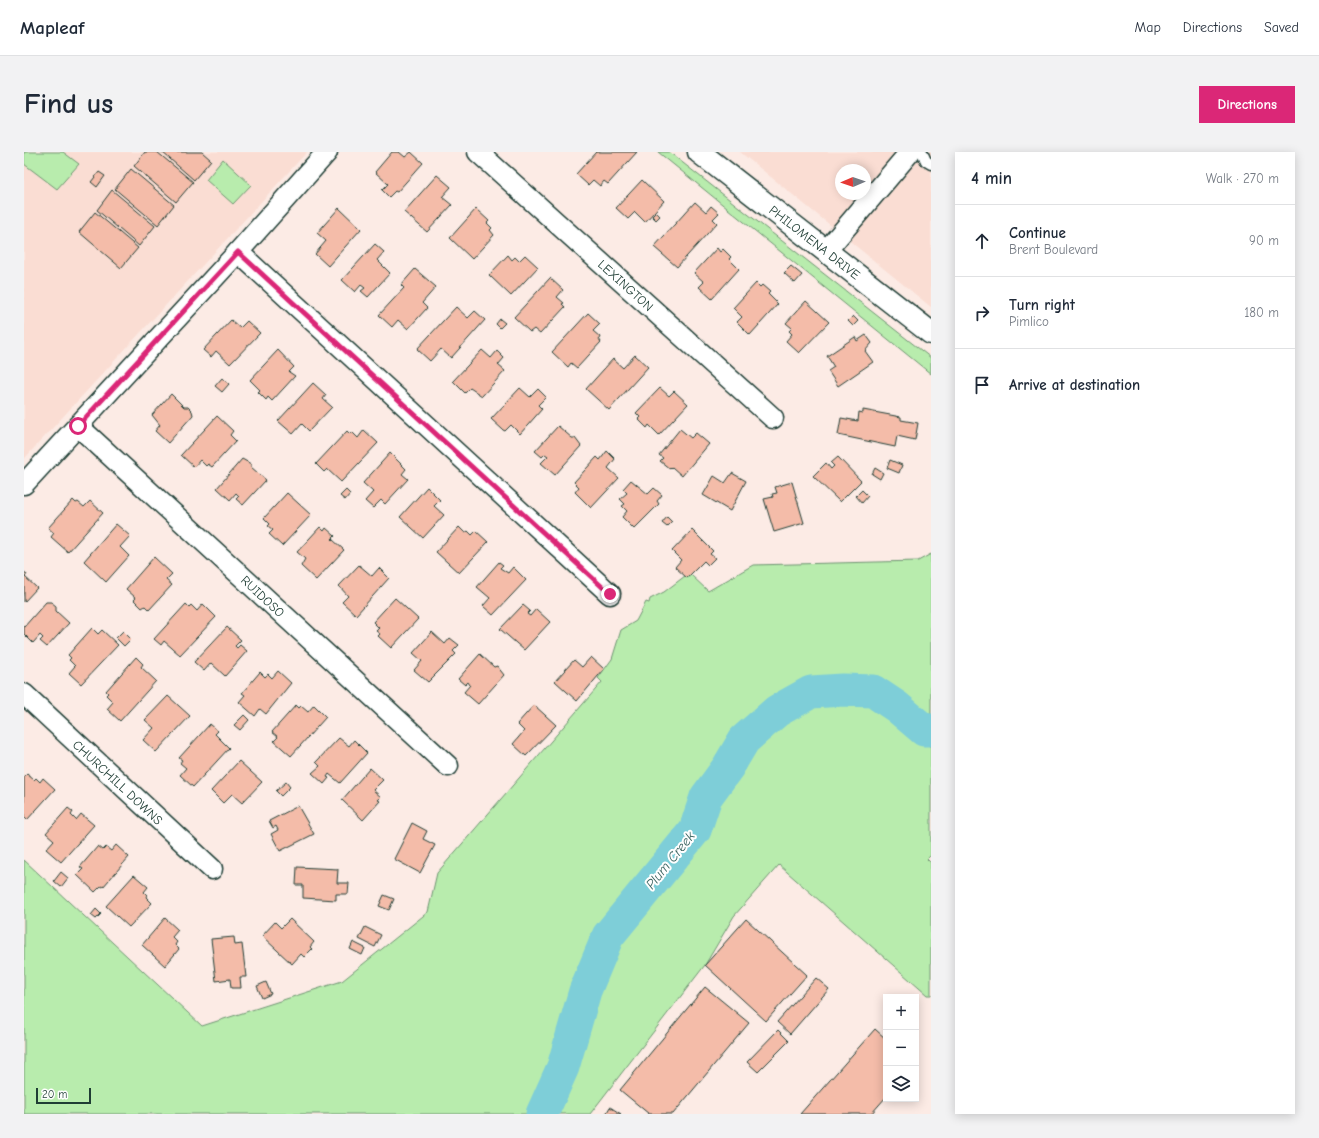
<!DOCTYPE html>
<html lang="en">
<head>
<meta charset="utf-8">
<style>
	:root { --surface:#fff; --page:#f2f2f3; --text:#1f2937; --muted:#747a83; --line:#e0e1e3; --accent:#db2777 }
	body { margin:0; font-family:"Comic Neue",sans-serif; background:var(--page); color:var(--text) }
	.controls { position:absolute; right:12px; bottom:12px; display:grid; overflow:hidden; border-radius:0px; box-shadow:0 2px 10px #0003 }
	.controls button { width:36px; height:36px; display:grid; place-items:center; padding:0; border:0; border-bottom:1px solid var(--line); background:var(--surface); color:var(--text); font:20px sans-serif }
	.compass { position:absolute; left:811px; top:12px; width:36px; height:36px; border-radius:50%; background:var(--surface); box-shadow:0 2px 10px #0003; rotate:268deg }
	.scale { position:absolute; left:12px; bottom:10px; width:55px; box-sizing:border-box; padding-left:4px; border:2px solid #1f3d34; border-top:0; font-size:11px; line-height:14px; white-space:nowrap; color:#1f3d34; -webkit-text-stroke:3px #fff; paint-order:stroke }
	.stop { position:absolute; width:12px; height:12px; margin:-9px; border:3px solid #db2777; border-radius:50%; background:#fff }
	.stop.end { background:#db2777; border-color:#fff; box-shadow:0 1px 4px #0008 }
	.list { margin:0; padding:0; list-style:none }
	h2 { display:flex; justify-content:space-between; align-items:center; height:52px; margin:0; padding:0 16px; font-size:17px }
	h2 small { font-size:13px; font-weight:400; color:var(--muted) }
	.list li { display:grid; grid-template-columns:26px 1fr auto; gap:12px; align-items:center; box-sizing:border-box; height:72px; padding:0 16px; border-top:1px solid var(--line) }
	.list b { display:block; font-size:15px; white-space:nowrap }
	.list p { margin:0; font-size:13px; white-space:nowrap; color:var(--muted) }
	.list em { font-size:13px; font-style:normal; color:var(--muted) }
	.icon { flex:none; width:22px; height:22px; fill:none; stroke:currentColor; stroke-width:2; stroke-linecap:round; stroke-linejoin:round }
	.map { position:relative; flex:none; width:907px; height:962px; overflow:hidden; border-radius:0px }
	header { display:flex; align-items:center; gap:24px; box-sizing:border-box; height:56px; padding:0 20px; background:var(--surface); border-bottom:1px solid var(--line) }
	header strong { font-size:19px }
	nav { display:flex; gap:22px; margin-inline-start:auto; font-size:14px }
	.intro { display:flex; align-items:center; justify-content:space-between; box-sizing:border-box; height:96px; padding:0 24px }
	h1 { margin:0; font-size:28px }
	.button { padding:10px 18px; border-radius:0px; background:var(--accent); color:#fff; font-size:14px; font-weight:700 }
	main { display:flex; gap:24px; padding:0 24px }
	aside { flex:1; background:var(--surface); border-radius:0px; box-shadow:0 2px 10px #0003 }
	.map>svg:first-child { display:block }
	.built { fill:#faddd3; fill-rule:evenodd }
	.green { fill:#b8ecad; stroke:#6c9470 }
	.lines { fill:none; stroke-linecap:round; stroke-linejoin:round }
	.river { stroke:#7eced8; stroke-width:33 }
	.building { fill:#f4bca9; stroke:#1f3d34 }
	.service-casing { stroke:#1f3d34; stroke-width:13 }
	.minor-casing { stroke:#1f3d34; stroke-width:23 }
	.tertiary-casing { stroke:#1f3d34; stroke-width:25 }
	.service { stroke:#fff; stroke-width:10 }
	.minor { stroke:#fff; stroke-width:20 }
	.tertiary { stroke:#fff; stroke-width:22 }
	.route { stroke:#db2777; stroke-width:5 }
	.labels { text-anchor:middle; stroke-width:4; stroke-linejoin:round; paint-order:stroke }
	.street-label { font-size:13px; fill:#1f3d34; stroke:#fff }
	.water-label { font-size:14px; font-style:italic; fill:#37615d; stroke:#fff }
</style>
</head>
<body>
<header>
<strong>Mapleaf</strong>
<nav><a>Map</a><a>Directions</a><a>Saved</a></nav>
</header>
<div class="intro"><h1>Find us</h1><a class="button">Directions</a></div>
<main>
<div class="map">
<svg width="907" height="962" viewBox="0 0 907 962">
	<rect width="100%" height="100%" fill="#fcebe5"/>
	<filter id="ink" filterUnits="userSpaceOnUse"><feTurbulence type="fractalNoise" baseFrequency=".025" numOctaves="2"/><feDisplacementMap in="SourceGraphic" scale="8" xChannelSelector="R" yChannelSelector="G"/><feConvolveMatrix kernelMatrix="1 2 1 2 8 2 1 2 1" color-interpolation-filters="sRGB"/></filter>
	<g filter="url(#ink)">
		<g class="built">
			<path d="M0,0H283L0,307Z"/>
			<path d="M716,0H907V155ZM817,18H841V42H817Z"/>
		</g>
		<g class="green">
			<path d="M0,0H39L55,12L33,37L0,12Z"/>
			<path d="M634,0H645L907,206V222Z"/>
			<path d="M199,7L227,33L209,52L182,28Z"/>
			<path d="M907,402V703L903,707L907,711V843H903L755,713L710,764L681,813L566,962H0V708L178,874L318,829L404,760L413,721L578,530L574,526L588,507L597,478L612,469L622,450L625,451L626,447L640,440L661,424L663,426L667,423L684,439L729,413L894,409Z"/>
		</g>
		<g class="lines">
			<path class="river" d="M518,962L539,915L561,839L584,784L671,678L682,645L704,615L720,588L753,559L787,540L819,538L849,539L873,555L900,578H907"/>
		</g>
		<g class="building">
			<path d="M121,0H133L169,30L152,50L110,14Z"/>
			<path d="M138,0H178L187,8L170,28Z"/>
			<path d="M368,0H375L381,5L387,0L399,11L373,40L371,39L365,45L358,38L364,32L351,20Z"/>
			<path d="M572,0H613L584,32L580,29L576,34L569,28L564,33L552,22Z"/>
			<path d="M107,17L150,53L134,73L91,37Z"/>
			<path d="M75,20L81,24L73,35L67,30Z"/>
			<path d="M413,23L427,35L418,45L428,53L403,80L380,60Z"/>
			<path d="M618,28L640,49L621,70L611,60L604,67L592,56Z"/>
			<path d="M88,38L131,74L115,94L73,58Z"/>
			<path d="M671,50L682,60L687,54L695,61L689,67L693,71L653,115L630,95Z"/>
			<path d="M315,56L337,77L304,114L291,102L302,89L293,81Z"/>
			<path d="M452,57L465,69L463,71L468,76L466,78L470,83L448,107L426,86Z"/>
			<path d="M71,60L114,96L97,116L55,80Z"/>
			<path d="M632,60L636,64L632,68L628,64Z"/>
			<path d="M351,92L360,100L353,108L366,121L344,145L337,139L341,136L337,133L331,140L318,128Z"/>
			<path d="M693,96L696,100L699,97L707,105L705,107L715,117L688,147L675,135L680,130L670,121Z"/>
			<path d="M484,103L488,108L491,105L495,109L501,103L514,115L487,144L465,123Z"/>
			<path d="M767,114L778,123L771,131L760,121Z"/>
			<path d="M391,117L412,135L398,151L403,156L384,177L374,168L368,175L355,163L380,136L377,133Z"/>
			<path d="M526,126L539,138L533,145L540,151L538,152L541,155L516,182L510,177L506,180L490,165Z"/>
			<path d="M732,131L736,135L738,133L746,140L744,142L754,152L726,183L713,170L718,165L709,156Z"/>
			<path d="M782,149L805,170L775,201L762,189L768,182L765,179L768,176L762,171Z"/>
			<path d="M432,155L444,166L451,159L461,168L427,206L417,197L406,209L393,197Z"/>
			<path d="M564,161L576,172L569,179L576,185L575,187L577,190L553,216L547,211L544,215L528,200Z"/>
			<path d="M829,164L834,169L829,174L824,169Z"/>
			<path d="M476,167L481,171L476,176L472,172Z"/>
			<path d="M207,168L216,176L223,169L236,181L206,212L192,199L187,205L179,198Z"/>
			<path d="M842,183L848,191L841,199L849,210L814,234L804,219L810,215L803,204L831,185L833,189Z"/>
			<path d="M254,198L270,215L265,220L271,224L248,249L244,245L242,248L234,240L236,238L226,228Z"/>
			<path d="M458,198L467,206L473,199L480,206L474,213L481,219L458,244L446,236L441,241L429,229Z"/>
			<path d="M611,203L624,215L585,258L562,237L589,207L599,216Z"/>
			<path d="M198,226L205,232L198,240L191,234Z"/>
			<path d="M289,231L302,243L299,247L308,255L285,279L278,272L269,282L254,269Z"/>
			<path d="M496,236L506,245L514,237L522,245L514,253L518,257L496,282L487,273L481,279L479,278L467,267Z"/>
			<path d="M636,236L645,244L650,239L664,252L635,283L625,273L623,276L614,267L616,265L612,261Z"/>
			<path d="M147,242L160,255H164L168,259L169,263L144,291L131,279L136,273L128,263Z"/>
			<path d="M839,258L877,265V268L894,271L891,288L873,284L871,295L814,283L817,266L834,269L835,260L839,261Z"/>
			<path d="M193,264L209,279L206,283L212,289L188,315L184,312L182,314L176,308L170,315L157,303Z"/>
			<path d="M534,274L548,286H551L557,294L531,323L517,311L524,304L521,302L518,305L511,299Z"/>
			<path d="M656,277L667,286L672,281L685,292L658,324L648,315L646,317L636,309L639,306L635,303Z"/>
			<path d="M340,278L354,291L317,330L303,317L300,320L292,312L323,279L326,282L328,280L334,286Z"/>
			<path d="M583,299L591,307L584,316L595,326L567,356L551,340L555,335L550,330L573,305L576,308Z"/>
			<path d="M366,301L382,317L378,322L384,327L361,352L357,348L349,356L341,349L349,340L339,331Z"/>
			<path d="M814,305L837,329L816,350L789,324L802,311L807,317L810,314L807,311Z"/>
			<path d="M218,307L227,312V315L242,328L219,353L212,347L215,344L212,341L206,348L193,336Z"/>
			<path d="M866,308L878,313L875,321L863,316Z"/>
			<path d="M851,316L859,321L856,327L848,322Z"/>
			<path d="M708,321L722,329L706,359L679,343L690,324L701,331Z"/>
			<path d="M607,328L624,342L630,336L638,343L633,349L635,352L610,377L598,365L603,359L598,354L601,352L596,347L603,341L599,337Z"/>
			<path d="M768,330L780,371L750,380L740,347L749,345L748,342L753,341L751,335Z"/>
			<path d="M403,335L416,348L410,354L420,363L399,386L376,365Z"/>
			<path d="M322,338L326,342L321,348L316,344Z"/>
			<path d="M838,338L844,344L838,351L832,344Z"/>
			<path d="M263,341L287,363L258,394L245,382L249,378L244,374L246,372L240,366Z"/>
			<path d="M49,348L52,351L54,350L60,355L66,349L79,361L44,400L27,385L30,381L24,376Z"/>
			<path d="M643,365L648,370L643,375L638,371Z"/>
			<path d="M92,372L106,384L96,395L105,404L82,430L60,409Z"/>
			<path d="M296,375L300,379L302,376L311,384L308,387L320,398L292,428L277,414L281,407L273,400Z"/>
			<path d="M435,375L441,381L444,379L448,383L452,379L464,390L435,421L412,400Z"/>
			<path d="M668,378L689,399L686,402L691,406L684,413L680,409L663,426L651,415L657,408L648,399Z"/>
			<path d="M130,405L148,422L142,428L148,433L125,458L121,454L118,456L110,448L112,446L102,437Z"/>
			<path d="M475,410L479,413L476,416L484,421L489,415L502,428L469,463L459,454L466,446L453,435Z"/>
			<path d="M335,413L348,424L355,416L365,426L332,463L318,450L324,444L315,434Z"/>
			<path d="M0,420L3,422L1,425L13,436L0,450Z"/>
			<path d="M371,446L394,467L367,496L354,484L356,482L352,479L355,476L349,470Z"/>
			<path d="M22,450H27L32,454V459L45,471L23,495L16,489L19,486L16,483L9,491L0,482V475Z"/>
			<path d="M162,452L165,455L167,453L173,459L179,452L192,465L156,503L140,489L137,493L130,487Z"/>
			<path d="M499,453L506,459L503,462L506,464L512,457L526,470L500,498L476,477Z"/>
			<path d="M203,475L217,488L211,494L213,496L216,493L223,499L201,524L187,511L180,519L170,510Z"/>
			<path d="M68,476L74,482L78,478L94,493L57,532L45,521L51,514L45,508L47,506L44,503Z"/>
			<path d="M99,479L107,487L100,494L92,486Z"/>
			<path d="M408,480L421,492L426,486L435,493L429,499L432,502L404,530L390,518L398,509L389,501Z"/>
			<path d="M456,502L470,515L473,514L480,523L454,552L440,540L446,533L444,530L441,533L434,527Z"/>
			<path d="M112,505L119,512L117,515L132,529L96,569L83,557L89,550L82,543L84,541L82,539Z"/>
			<path d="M567,505L580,517L553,549L531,529L550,508L558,515Z"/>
			<path d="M254,519L267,531L242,562L236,557L231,564L215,550L221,543L218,541L236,520L241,525L244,522L248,526Z"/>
			<path d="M144,544L166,564L132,600L119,588L130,576L121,568Z"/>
			<path d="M272,553L275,556L277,554L284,560L290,553L302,565L267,604L250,589L254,585L248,580Z"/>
			<path d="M510,553L532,573L502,604L489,592L500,579L493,572Z"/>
			<path d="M220,563L225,568L216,578L210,573Z"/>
			<path d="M186,572L194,579L191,582L205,596L169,635L156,623L162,616L156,611L158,608L155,606Z"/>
			<path d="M315,586L325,594L330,588L343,601L316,631L305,622L303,625L305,626L300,632L288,621L296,614L292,610Z"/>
			<path d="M215,609L238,630L218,651L208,642L199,651L187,639Z"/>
			<path d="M346,616L359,628L349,638L357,645L354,648L356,649L339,668L318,648Z"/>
			<path d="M3,622L10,628L12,626L16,630L19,626L31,637L3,668L0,665V625Z"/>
			<path d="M262,630L266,635L257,644L252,639Z"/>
			<path d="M274,654L290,682L256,699L247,682L254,678L252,674L249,676L245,669Z"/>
			<path d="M44,656L49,660L47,663L52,668L57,662L70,673L37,710L22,697L30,688L22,681Z"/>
			<path d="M388,671L403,679L399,687L411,693L396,721L370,707Z"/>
			<path d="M92,693L105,705L79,735L77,734L71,740L53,723L59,717L56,715L74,694L79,698L82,695L87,699Z"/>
			<path d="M273,715L314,717L313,731H325L324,742H312V748L279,746V733H272Z"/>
			<path d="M37,720L44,726L37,735L30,729Z"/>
			<path d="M110,723L124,735L120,740L123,743L122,745L128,751L105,775L82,754Z"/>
			<path d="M360,743L370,747L365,758L355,754Z"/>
			<path d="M72,757L77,762L72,767L67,763Z"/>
			<path d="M141,766L154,778L148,785L153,790L151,793L155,797L141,814L118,793Z"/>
			<path d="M266,767L290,790L286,795L288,797L280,805L277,802L268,812L238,784L251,770L257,776Z"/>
			<path d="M722,767L783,823L742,869L681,813Z"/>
			<path d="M341,775L357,783L351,795L335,787Z"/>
			<path d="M210,785L211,793L218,792L222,825H216L217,836H207L206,827L192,829L187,787Z"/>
			<path d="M329,790L341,796L338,803L326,797Z"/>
			<path d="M792,826L805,837L766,882L753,870Z"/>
			<path d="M242,830L247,842L238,846L233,834Z"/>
			<path d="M681,835L725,871L649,962H625L596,938Z"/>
			<path d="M851,877L862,887V945L847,962H776Z"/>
			<path d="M754,878L765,889L734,920L723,910Z"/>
			<path d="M586,955L597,962H582Z"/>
		</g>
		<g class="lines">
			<g class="service-casing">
				<path id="service" d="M898,0L902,9L907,12"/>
			</g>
			<g class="minor-casing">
				<g id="minor">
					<path d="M454,0L749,266"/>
					<path d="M802,99L886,0"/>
					<path d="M214,100L586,442"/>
					<path d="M54,274L424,614"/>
					<path d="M0,332L214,100L303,0"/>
					<path d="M0,542L188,717"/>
				</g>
			</g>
			<g class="tertiary-casing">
				<path id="tertiary" d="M675,0L907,181"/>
			</g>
			<use href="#service" class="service"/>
			<use href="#minor" class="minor"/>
			<use href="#tertiary" class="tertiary"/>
		</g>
	</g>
	<g class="lines" filter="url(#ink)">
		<path class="route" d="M54,274L214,100L586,442"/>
	</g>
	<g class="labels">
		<g class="street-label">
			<text transform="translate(791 90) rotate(38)" y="5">PHILOMENA DRIVE</text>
			<text transform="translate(602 133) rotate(42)" y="5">LEXINGTON</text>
			<text transform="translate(239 444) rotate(43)" y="5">RUIDOSO</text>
			<text transform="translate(94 630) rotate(43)" y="5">CHURCHILL DOWNS</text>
		</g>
		<g class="water-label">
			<text transform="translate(646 708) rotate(-51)" y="5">Plum Creek</text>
		</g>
	</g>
</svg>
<div class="controls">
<button>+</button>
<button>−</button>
<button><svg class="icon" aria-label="layers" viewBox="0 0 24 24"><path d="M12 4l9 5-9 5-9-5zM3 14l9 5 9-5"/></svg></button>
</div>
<svg class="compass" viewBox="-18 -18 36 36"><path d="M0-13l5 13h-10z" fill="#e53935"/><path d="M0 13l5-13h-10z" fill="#747a83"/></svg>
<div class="scale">20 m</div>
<div class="stop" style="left:54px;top:274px"></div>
<div class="stop end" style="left:586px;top:442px"></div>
</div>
<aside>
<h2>4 min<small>Walk · 270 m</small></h2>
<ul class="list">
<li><svg class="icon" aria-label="ahead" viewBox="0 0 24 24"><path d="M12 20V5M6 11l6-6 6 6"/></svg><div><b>Continue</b><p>Brent Boulevard</p></div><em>90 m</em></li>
<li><svg class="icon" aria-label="right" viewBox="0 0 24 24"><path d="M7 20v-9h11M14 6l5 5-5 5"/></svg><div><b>Turn right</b><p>Pimlico</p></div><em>180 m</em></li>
<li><svg class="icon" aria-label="arrive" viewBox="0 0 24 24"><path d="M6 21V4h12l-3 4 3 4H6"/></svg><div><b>Arrive at destination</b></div></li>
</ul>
</aside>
</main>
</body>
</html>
